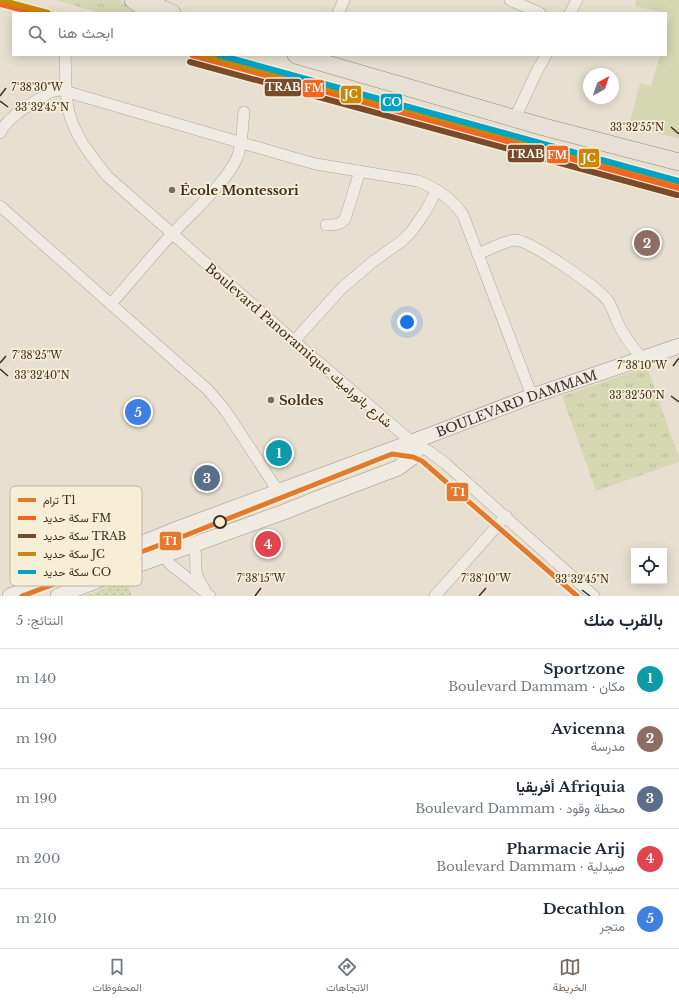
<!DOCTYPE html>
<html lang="ar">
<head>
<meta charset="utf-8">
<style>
	:root { --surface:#fff; --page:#f2f2f3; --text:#1f2937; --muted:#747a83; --line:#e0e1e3; --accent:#786c5e }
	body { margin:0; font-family:"Libre Baskerville",Vazirmatn,serif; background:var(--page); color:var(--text); direction:rtl }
	.controls { position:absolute; right:12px; bottom:12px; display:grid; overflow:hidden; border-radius:0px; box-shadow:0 2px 10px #0003 }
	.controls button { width:36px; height:36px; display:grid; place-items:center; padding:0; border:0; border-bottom:1px solid var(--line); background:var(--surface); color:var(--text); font:20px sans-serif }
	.compass { position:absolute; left:583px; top:68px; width:36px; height:36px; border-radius:50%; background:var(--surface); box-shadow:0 2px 10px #0003; rotate:40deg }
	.you { position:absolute; left:407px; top:322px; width:14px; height:14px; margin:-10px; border:3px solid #fff; border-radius:50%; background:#1a73e8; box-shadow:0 0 0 6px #1a73e833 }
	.badge { display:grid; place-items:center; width:26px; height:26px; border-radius:50%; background:var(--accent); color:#fff; font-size:13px; font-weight:700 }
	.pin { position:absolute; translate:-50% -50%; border:2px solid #fff; box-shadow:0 1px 4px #0006 }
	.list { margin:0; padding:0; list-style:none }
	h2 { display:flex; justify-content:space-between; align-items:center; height:52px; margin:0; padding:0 16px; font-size:17px }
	h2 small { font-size:13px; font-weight:400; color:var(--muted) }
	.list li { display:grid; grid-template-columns:26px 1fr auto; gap:12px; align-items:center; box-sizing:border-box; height:60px; padding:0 16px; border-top:1px solid var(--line) }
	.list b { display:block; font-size:15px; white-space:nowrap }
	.list p { margin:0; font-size:13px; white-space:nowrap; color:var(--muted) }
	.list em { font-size:13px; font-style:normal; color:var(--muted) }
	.icon { flex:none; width:22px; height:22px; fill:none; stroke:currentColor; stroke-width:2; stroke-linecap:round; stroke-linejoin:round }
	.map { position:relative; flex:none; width:679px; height:596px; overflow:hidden; direction:ltr }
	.search { position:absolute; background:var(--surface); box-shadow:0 2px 10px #0003; left:12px; right:12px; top:12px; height:44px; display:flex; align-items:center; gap:10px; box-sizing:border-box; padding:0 14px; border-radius:0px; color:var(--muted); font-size:15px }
	.sheet { height:352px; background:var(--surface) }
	nav { display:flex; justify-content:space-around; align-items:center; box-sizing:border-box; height:56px; border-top:1px solid var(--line); background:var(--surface); font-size:11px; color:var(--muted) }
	nav a { display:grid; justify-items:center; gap:2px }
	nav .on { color:var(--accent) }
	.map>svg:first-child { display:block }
	.grass { fill:url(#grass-tufts) }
	.garden { fill:url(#garden-dots) }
	.pitch { fill:#d6d7b3 }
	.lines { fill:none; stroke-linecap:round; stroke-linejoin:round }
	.street-casing { stroke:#ada599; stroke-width:12 }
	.secondary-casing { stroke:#9c958a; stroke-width:16 }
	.primary-casing { stroke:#928b80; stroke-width:18 }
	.street { stroke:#efebe3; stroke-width:11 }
	.secondary { stroke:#efebe3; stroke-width:15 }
	.primary { stroke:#e6e1d4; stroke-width:17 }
	.rail-1-casing { stroke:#f7eed8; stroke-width:9 }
	.rail-2-casing { stroke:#f7eed8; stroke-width:9 }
	.rail-3-casing { stroke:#f7eed8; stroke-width:9 }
	.rail-4-casing { stroke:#f7eed8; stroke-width:9 }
	.rail-1 { stroke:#f26522; stroke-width:6 }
	.rail-2 { stroke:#7a4b2a; stroke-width:6 }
	.rail-3 { stroke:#c88808; stroke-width:6 }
	.rail-4 { stroke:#03a3c5; stroke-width:6 }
	.tram-1-casing { stroke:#f7eed8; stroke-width:8 }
	.tram-1 { stroke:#e17a2e; stroke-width:5 }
	.ticks { fill:none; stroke:#3d2e20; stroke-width:1.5 }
	.poi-dot { fill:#786c5e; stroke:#f7eed8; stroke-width:1.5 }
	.stop-dot { fill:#f7eed8; stroke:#3d2e20; stroke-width:2 }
	.labels { text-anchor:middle; stroke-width:3.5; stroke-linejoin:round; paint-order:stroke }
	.poi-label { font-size:13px; font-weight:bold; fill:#3d2e20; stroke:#f7eed8; text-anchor:start }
	.street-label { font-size:13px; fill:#3d2e20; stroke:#f7eed8 }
	.key { fill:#f7eed8; stroke:#bfb4a1; stroke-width:1 }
	.key-label { font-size:11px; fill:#3d2e20 }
	.ticks-label { font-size:10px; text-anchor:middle; fill:#3d2e20; stroke:#f7eed8; stroke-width:3.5; stroke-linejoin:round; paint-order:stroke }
	.line-badge { stroke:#f7eed8; stroke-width:1.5 }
	.badge-label { font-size:11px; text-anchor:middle; font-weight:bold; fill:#fff }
</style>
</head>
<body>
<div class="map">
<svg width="679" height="596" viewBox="0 0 679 596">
	<defs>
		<pattern id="grass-tufts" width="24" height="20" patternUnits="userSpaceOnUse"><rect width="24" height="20" fill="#d6d7b3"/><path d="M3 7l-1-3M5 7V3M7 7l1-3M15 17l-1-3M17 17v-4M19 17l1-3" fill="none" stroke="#b9b99a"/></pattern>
		<pattern id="garden-dots" width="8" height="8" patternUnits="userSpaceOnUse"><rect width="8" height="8" fill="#d6d7b3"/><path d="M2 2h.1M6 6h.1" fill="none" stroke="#b9b99a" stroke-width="1.8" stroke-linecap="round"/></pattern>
	</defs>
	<rect width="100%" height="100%" fill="#e7e0d1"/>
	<g class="grass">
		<path d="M56,0H121L137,13H100Z"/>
		<path d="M647,367L679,458V462L596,491L562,396Z"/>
	</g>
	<path class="garden" d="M126,580L132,596H85Z"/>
	<path class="pitch" d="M636,0H679V139L629,125L640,83L651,86L660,55H666V31L670,16L666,13L635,6Z"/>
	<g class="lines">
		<g class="street-casing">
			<g id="street">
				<path d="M510,0L540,13"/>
				<path d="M338,13L344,0"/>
				<path d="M570,13L577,0"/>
				<path d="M65,55C66,72 65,91 68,108C73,134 91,156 107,176L294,341L412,442L430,452L446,464L594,596"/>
				<path d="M515,118L537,71L546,55"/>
				<path d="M0,133C9,115 30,105 47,94L53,91L61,90L294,158L316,164L418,181C436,188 452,199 463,215L532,396"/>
				<path d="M0,206L208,390L225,410L278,491"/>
				<path d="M326,225C334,225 340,225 345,219L360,171"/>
				<path d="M478,254C488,250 504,241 515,240C530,240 599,288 608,301C612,307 614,314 617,321C623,335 632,347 642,358"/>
				<path d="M111,304C132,280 152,255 174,232C192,213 227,181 237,158C243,144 242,127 244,112"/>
				<path d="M294,341L341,289L370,264L403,240L411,232L425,212L437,190"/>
				<path d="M177,529C182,534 191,541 194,548C197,555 195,563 196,571C197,577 200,583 204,588"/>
				<path d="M154,538L163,556L170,564L210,596"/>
				<path d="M435,596L506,516"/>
			</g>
		</g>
		<g class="secondary-casing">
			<g id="secondary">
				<path id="s1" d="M10,596L77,570L177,529L412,442L532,396L679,346"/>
				<path d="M58,596L129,568L284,512L324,496L398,468L413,457L422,438"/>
			</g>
		</g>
		<g class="primary-casing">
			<g id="primary">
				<path d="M133,0L151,13"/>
				<path d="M150,0L162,9L172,13"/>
				<path d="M296,55L544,127L679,162"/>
			</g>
		</g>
		<use href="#street" class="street"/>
		<use href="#secondary" class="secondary"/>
		<use href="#primary" class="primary"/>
		<g class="rail-1-casing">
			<g id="rail-1">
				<path d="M0,4L36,13"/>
				<path d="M192,55L679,188"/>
			</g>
		</g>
		<g class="rail-2-casing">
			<path id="rail-2" d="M190,62L677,195"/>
		</g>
		<g class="rail-3-casing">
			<g id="rail-3">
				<path d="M0,0L48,13"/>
				<path d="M203,55L679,182"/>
			</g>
		</g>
		<g class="rail-4-casing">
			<path id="rail-4" d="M219,55L679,181"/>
		</g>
		<use href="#rail-1" class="rail-1"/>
		<use href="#rail-2" class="rail-2"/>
		<use href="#rail-3" class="rail-3"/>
		<use href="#rail-4" class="rail-4"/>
		<g class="tram-1-casing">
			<path id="tram-1" d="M22,596L184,536L392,454L413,457L422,461L577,596"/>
		</g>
		<use href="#tram-1" class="tram-1"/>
	</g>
	<path class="ticks" d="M0,96L6,88M0,101L8,107M671,127L679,134M0,363L6,356M673,366L679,358M0,369L8,376M671,396L679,402M582,590L590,596M255,596L261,588M479,596L486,588"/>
	<g class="poi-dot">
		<circle cx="172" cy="190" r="4"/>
		<circle cx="271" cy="400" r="4"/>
	</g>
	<circle class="stop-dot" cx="220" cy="522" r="6"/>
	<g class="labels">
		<g class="poi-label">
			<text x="180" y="195">École Montessori</text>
			<text x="279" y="405">Soldes</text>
		</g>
		<g class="street-label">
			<text transform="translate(299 345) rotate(41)" y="5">Boulevard Panoramique شارع بانوراميك</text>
			<text dy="5" stroke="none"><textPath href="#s1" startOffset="542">BOULEVARD DAMMAM</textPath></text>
		</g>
	</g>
	<rect x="10" y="486" width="132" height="100" rx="6" class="key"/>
	<rect x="18" y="498" width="18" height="4" fill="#e17a2e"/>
	<rect x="18" y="516" width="18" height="4" fill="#f26522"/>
	<rect x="18" y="534" width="18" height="4" fill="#7a4b2a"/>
	<rect x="18" y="552" width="18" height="4" fill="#c88808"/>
	<rect x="18" y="570" width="18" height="4" fill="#03a3c5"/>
	<g class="key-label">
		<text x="43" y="504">ترام T1</text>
		<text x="43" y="522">سكة حديد FM</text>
		<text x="43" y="540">سكة حديد TRAB</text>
		<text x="43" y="558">سكة حديد JC</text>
		<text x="43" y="576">سكة حديد CO</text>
	</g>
	<g class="ticks-label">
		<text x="37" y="91">7°38'30"W</text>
		<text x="42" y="111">33°32'45"N</text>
		<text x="637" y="131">33°32'55"N</text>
		<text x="37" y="359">7°38'25"W</text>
		<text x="642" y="369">7°38'10"W</text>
		<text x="42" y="379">33°32'40"N</text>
		<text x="637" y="399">33°32'50"N</text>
		<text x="261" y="582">7°38'15"W</text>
		<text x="486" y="582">7°38'10"W</text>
		<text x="582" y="583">33°32'45"N</text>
	</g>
	<g class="line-badge">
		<rect x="264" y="78" width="38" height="19" rx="4" fill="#7a4b2a"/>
		<rect x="302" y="79" width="23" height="19" rx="4" fill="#f26522"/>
		<rect x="340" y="85" width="22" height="19" rx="4" fill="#c88808"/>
		<rect x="380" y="93" width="23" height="19" rx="4" fill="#03a3c5"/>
		<rect x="507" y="144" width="38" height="19" rx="4" fill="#7a4b2a"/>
		<rect x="546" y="145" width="23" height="19" rx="4" fill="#f26522"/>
		<rect x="578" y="148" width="22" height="20" rx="4" fill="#c88808"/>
		<rect x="446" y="482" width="23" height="20" rx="4" fill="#e17a2e"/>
		<rect x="159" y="531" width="23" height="20" rx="4" fill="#e17a2e"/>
	</g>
	<g class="badge-label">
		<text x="283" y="91">TRAB</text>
		<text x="314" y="92">FM</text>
		<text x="351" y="98">JC</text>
		<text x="392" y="106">CO</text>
		<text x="526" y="158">TRAB</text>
		<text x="557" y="159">FM</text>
		<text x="589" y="162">JC</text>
		<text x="458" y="496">T1</text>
		<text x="170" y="545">T1</text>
	</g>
</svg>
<div class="controls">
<button><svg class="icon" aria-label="locate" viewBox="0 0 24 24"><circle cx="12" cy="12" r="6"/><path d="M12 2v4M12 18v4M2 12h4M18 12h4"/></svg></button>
</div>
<svg class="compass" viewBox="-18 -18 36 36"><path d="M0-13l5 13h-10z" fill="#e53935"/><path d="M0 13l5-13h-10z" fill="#747a83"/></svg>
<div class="you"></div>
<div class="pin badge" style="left:279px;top:453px;background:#0f9aa8">1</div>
<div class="pin badge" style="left:647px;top:243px;background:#8d6e63">2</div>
<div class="pin badge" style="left:207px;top:478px;background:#5c6f8a">3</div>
<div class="pin badge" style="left:268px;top:544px;background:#e0444e">4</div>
<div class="pin badge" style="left:138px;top:412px;background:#3f7fe0">5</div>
<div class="search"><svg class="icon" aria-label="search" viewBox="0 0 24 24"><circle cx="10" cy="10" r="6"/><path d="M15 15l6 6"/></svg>ابحث هنا</div>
</div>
<section class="sheet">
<h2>بالقرب منك<small>النتائج: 5</small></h2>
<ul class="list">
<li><span class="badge" style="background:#0f9aa8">1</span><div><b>Sportzone</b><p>مكان · Boulevard Dammam</p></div><em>140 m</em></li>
<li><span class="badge" style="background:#8d6e63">2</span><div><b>Avicenna</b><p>مدرسة</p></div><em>190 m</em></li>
<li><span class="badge" style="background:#5c6f8a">3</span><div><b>Afriquia أفريقيا</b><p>محطة وقود · Boulevard Dammam</p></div><em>190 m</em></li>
<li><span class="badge" style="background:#e0444e">4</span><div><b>Pharmacie Arij</b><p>صيدلية · Boulevard Dammam</p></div><em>200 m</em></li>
<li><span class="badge" style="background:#3f7fe0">5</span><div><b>Decathlon</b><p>متجر</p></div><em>210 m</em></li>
</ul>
</section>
<nav>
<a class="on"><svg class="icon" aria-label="map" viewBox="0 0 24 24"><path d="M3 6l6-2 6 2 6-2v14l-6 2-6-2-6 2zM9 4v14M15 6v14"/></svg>الخريطة</a>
<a><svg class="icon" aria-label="directions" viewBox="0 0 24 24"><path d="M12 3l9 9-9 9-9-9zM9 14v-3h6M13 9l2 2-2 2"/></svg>الاتجاهات</a>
<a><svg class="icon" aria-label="saved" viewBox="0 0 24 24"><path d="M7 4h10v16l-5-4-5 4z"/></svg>المحفوظات</a>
</nav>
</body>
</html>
